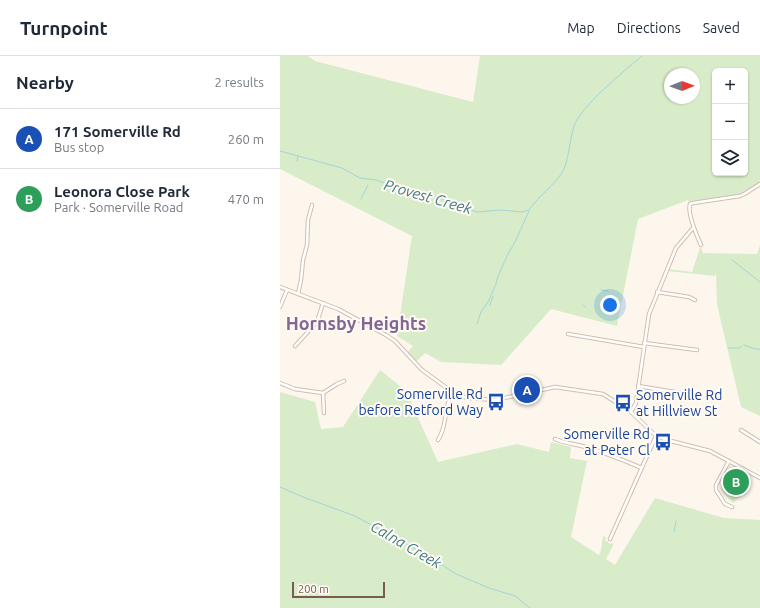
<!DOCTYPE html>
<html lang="en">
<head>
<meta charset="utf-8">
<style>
	:root { --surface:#fff; --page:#f6f6f7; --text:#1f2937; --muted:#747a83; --line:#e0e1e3; --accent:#e76f51 }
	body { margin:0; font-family:Ubuntu,sans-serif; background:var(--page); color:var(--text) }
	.controls { position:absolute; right:12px; top:12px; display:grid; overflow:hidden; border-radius:6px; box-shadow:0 1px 3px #0004 }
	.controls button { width:36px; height:36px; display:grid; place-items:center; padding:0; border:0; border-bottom:1px solid var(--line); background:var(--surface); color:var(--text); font:20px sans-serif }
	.compass { position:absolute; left:384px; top:12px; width:36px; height:36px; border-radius:50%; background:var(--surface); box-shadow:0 1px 3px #0004; rotate:89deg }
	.scale { position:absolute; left:12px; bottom:10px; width:93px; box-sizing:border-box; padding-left:4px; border:2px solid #7a5c4d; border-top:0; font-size:11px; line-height:14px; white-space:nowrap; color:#7a5c4d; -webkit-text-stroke:3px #fffaf3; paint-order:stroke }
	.you { position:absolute; left:330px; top:249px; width:14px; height:14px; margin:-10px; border:3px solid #fff; border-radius:50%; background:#1a73e8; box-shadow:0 0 0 6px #1a73e833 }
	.badge { display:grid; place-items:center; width:26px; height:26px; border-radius:50%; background:var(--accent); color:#fff; font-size:13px; font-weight:700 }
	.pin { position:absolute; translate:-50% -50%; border:2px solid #fff; box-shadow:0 1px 4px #0006 }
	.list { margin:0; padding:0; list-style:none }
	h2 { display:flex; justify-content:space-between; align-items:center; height:52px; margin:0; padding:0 16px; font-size:17px }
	h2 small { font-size:13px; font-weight:400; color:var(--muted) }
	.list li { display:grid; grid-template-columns:26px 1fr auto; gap:12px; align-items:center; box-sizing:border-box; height:60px; padding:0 16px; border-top:1px solid var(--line) }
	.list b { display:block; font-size:15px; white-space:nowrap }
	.list p { margin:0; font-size:13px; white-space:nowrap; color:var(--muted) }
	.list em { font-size:13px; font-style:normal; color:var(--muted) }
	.icon { flex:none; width:22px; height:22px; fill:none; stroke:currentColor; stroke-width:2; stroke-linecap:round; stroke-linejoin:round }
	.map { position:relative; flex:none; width:480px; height:552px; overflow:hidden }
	header { display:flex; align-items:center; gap:24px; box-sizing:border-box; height:56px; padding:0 20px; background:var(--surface); border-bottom:1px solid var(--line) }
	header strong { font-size:19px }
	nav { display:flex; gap:22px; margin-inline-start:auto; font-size:14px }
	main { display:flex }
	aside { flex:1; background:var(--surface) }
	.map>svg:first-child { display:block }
	.green { fill:#d8ecc9; fill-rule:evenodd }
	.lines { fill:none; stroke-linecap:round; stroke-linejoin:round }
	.stream { stroke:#a5d3da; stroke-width:1 }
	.street-casing { stroke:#d1beb0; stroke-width:4.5 }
	.street { stroke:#fff; stroke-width:2.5 }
	.labels { text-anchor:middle; stroke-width:4; stroke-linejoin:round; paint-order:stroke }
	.transit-label { font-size:14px; fill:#164399; stroke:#fffaf3; text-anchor:end }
	.water-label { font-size:15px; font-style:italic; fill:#437c86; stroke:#fffaf3 }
	.district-label { font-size:18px; font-weight:bold; fill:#846695; stroke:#fffaf3 }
</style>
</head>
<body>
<header>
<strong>Turnpoint</strong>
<nav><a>Map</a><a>Directions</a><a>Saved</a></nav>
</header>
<main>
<aside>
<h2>Nearby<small>2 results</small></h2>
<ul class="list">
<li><span class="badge" style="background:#1a4fb4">A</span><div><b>171 Somerville Rd</b><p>Bus stop</p></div><em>260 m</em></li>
<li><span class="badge" style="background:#2e9e5b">B</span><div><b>Leonora Close Park</b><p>Park · Somerville Road</p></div><em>470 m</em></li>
</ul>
</aside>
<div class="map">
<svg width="480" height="552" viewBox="0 0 480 552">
	<rect width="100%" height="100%" fill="#fdf6ec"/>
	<g class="green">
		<path d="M0,0H28L35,5L193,46L200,0H480V126C474,131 468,136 462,139C446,146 425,139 410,148L408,144L358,163L337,270L271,253L221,309L161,306L145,297L136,306L127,297L133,290L117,280L132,180L0,113ZM435,15H465V117H435ZM390,18H414V42H390Z"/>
		<path d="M480,189V360L461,351L437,248L436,216L435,220L387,215V213L412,216L420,192H421L423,197L477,198Z"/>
		<path d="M100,314L126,335L158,406L237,388L269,396L271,386L291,391L290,402L307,405L291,481L319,499L321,494L323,480L326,481L325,484L330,488L333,487V490L326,503L335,509L375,442L444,462L480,464V552H0V336L35,346L41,373L63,371Z"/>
		<path d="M450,411L454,412L471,422L466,438L460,440L453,447L441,434V429Z"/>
	</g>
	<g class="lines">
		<g class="stream">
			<path d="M0,95L62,112L80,122L96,124L127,134L151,139L197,156L221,154L242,156L249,154C259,139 274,130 283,115C288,107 290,82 294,70C301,50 344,15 362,0"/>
			<path d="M17,105L18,100"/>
			<path d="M81,143L88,129"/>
			<path d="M452,204L480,226"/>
			<path d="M321,234L328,235"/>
			<path d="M210,249L213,240"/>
			<path d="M303,249L305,251"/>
			<path d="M197,268L201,256L208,246L216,228L218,220L228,198L235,186L249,155"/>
			<path d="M464,289L475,293H480"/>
			<path d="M448,292H460L462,290"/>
			<path d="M0,431L23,441L75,460L152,502L176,518L209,532L235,540L250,552"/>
			<path d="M394,476L396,465"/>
		</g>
		<g class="street-casing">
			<g id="street">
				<path d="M421,189C417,180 407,158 410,148L413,147L460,140L466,137L480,128"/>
				<path d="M0,231L58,253L106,279L115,285L142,314L178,340L189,342L215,344L275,331L323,338L351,356L376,380L391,385L430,395L480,422"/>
				<path d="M377,236L409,241L415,244"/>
				<path d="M18,238L21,224L23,204L27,189L28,164L32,149"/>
				<path d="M0,251L7,234"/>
				<path d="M288,278L364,291"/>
				<path d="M364,287L417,294"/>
				<path d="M15,290L37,266L43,247"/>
				<path d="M0,327L15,333L43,337L57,328L64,325"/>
				<path d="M358,330L419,340"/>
				<path d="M43,337L44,357"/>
				<path d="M351,356L356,347L369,258L396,192L413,172"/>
				<path d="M461,374L480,386"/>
				<path d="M275,383C286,388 298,388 309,392C327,397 344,405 362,412"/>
				<path d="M158,384C168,370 163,350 173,337"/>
				<path d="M449,405L436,429V434L445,448L452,451"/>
				<path d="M330,483L376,380"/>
			</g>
		</g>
		<use href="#street" class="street"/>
	</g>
	<defs>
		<g id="bus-bare" transform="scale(1.38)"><path d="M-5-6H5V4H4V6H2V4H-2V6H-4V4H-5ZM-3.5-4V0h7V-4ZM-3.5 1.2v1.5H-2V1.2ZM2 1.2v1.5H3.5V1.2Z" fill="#1a4fb4" stroke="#fffaf3" stroke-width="2.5" paint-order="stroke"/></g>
	</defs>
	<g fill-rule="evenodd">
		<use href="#bus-bare" x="216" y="346"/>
		<use href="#bus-bare" x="343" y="347"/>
		<use href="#bus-bare" x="383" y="386"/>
	</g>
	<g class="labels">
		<g class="transit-label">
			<text x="203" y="343">Somerville Rd<tspan x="203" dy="16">before Retford Way</tspan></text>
			<text x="356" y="344" text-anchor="start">Somerville Rd<tspan x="356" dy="16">at Hillview St</tspan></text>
			<text x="370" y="383">Somerville Rd<tspan x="370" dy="16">at Peter Cl</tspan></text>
		</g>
		<g class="water-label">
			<text transform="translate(148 141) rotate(16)" y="5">Provest Creek</text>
			<text transform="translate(126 489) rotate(30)" y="5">Calna Creek</text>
		</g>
		<g class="district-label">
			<text x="76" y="274">Hornsby Heights</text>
		</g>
	</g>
</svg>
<div class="controls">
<button>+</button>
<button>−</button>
<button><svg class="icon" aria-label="layers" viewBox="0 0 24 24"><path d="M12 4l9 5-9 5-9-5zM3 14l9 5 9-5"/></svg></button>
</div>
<svg class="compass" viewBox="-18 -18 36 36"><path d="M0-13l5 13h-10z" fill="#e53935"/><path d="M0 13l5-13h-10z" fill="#747a83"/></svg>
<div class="scale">200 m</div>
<div class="you"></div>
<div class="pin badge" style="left:247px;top:334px;background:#1a4fb4">A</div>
<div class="pin badge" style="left:456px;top:426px;background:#2e9e5b">B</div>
</div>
</main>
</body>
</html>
